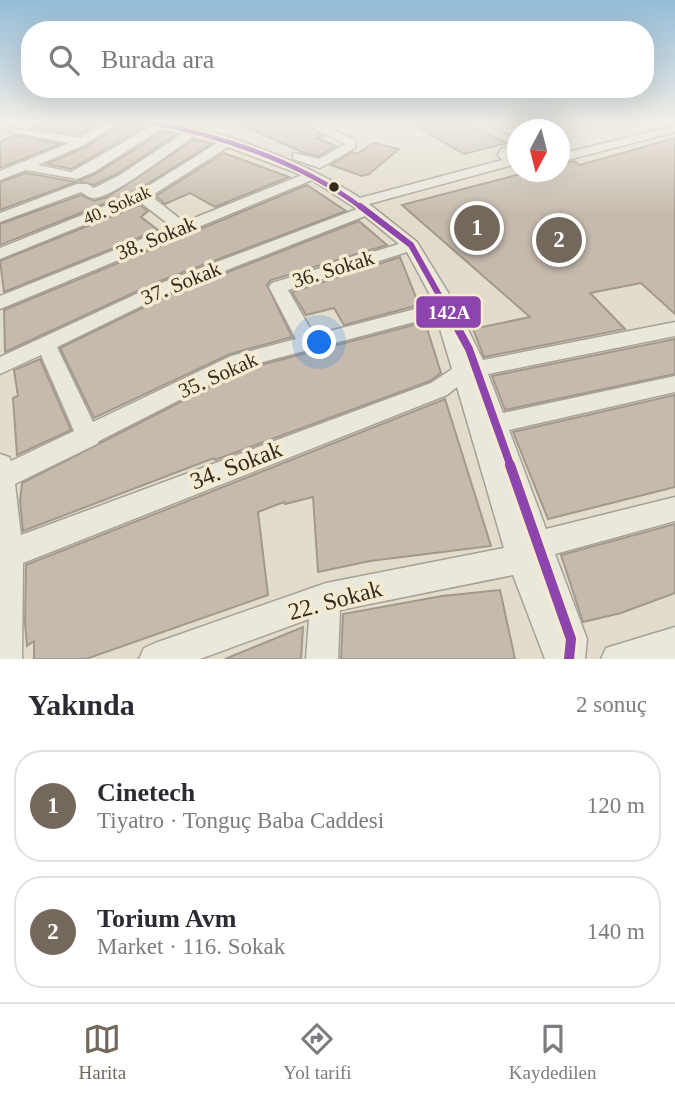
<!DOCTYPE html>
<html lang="tr">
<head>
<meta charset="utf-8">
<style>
	:root { --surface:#fff; --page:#f2f2f3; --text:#2b2b33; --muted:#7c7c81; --line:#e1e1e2; --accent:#72685b }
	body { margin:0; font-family:Georgia,serif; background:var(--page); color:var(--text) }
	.compass { position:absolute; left:507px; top:119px; width:63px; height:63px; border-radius:50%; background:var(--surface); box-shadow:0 7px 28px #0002; rotate:187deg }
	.you { position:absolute; left:320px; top:343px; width:24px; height:24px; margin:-18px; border:5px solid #fff; border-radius:50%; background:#1a73e8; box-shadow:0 0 0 10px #1a73e833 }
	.badge { display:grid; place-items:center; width:46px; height:46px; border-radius:50%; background:var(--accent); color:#fff; font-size:23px; font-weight:700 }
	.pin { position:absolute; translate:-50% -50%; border:4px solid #fff; box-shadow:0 2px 7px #0006 }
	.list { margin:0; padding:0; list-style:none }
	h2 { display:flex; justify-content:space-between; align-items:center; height:91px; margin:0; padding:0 28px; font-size:30px }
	h2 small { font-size:23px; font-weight:400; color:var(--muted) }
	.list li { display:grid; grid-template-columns:46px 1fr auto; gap:21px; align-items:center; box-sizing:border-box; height:112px; margin:0 14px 14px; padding:0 14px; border:2px solid var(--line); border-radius:28px }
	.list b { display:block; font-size:26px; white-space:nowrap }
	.list p { margin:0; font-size:23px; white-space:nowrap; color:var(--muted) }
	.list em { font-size:23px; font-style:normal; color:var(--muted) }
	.icon { flex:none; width:38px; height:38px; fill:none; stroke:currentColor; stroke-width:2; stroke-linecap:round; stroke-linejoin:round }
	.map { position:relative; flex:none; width:675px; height:659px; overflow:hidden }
	.search { position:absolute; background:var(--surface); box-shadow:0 7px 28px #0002; left:21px; right:21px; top:21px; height:77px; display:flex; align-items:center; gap:18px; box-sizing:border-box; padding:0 24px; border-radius:28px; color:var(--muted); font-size:26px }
	.sheet { height:343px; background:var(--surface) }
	nav { display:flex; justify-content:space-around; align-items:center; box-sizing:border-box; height:98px; border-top:2px solid var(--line); background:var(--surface); font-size:19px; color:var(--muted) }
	nav a { display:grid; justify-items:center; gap:4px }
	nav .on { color:var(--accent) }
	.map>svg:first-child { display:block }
	.building { fill:#c5baad; stroke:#a2988b; stroke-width:2 }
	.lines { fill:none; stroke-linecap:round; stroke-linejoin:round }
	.minor-casing { stroke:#a7a195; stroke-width:3 }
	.minor { fill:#eae7dd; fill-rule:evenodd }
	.bus-1-far3-casing { stroke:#f4ebd1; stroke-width:8 }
	.bus-1-far2-casing { stroke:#f4ebd1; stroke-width:10 }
	.bus-1-far1-casing { stroke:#f4ebd1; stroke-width:13 }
	.bus-1-casing { stroke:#f4ebd1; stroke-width:16 }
	.bus-1-far3 { stroke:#8e44ad; stroke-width:4.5 }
	.bus-1-far2 { stroke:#8e44ad; stroke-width:6 }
	.bus-1-far1 { stroke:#8e44ad; stroke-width:8 }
	.bus-1 { stroke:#8e44ad; stroke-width:10 }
	.bus-dot { fill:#352a1e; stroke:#f4ebd1; stroke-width:2.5 }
	.labels { text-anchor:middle; stroke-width:7; stroke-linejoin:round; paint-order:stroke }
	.far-street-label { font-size:18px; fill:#352a1e; stroke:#f4ebd1 }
	.street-label { font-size:21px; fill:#352a1e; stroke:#f4ebd1 }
	.near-street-label { font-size:24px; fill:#352a1e; stroke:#f4ebd1 }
	.line-badge { stroke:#f4ebd1; stroke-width:2.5 }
	.badge-label { font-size:19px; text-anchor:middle; font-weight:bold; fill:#fff }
</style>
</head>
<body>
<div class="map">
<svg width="675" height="659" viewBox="0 0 675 659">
	<rect width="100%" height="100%" fill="#e2dccc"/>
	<g class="building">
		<path d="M42,122H102L79,135L29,128Z"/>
		<path d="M235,122H301L324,136L316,138L336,146L319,156L304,153Z"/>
		<path d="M409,122H462L507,143L464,154Z"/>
		<path d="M122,123L146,126L71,169L47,164L87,146Z"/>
		<path d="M164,131L178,133L117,174L94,185L78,181L95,174Z"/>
		<path d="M14,135L60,144L0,168V142Z"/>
		<path d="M675,138V314L641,283L590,293L625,329L484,357L473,329L530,317L402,205L528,172H559V164L574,161L580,165Z"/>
		<path d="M195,139L211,144L136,191L0,245V224L81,195L94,201L107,197Z"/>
		<path d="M373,143L399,149L369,174L362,176L331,165L352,152L357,154Z"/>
		<path d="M224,153L289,177L215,207L190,193L165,204L156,196Z"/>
		<path d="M26,173L76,182L0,210V182Z"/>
		<path d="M307,185L346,211L155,283L5,352L4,310Z"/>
		<path d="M140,205L148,211L141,217L158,230L4,292L0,261Z"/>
		<path d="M359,221L387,245L271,280L267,285L292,337L230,354L94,418L60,348L169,295Z"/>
		<path d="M400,257L419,305L344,325L334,308L306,315L292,292Z"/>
		<path d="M425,322L441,373L430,381L215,460L214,458L23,531L20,501L22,483L245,369Z"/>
		<path d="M675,339V374L505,410L492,376Z"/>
		<path d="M40,359L71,430L17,455L13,398L18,396L14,370Z"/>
		<path d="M675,395V487L548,519L513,432Z"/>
		<path d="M445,399L491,546L370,561L318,572L313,497L285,504L284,502L258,512L268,595L86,659H34V641L27,646L25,623L26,565Z"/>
		<path d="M675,524V593L621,613L583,622L561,555Z"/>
		<path d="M500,590L515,659H341L343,614L442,596Z"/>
		<path d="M303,627L301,659H225Z"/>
	</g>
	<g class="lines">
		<g class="minor-casing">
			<g id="minor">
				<path d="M107,122H120L86,144L38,165L71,172L152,126L145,122C208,122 308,163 360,198L502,160L498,155L501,149L518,146V153L511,154L518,160L516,164L369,204L417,242L457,307L483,360L675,322V336L488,374L503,413L675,376V392L509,430L546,529L675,497V521L555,554L587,639L585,659H545L513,575L340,610L338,659H306L309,619L200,659H139L144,648L155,643L326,583L504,548L457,387L447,395L23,563L22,659H0V454L9,457L11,461L74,431L41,355L0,374V357L156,285L357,209L312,180L0,309V296L172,227L140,202L0,259V248L137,193L217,143L196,135C175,149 118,194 96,198C90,199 86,195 81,192L0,222V213L77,184H87L94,188L118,176L185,132L163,128L94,172L77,179L26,170L0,180V171L69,143L10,132V128L80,138ZM228,147L302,175L184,222L151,196ZM365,216L399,244L272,283L269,287L296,339L231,356L93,422L57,347L168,293ZM407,252L435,304L314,335L288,290ZM441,315L445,324L440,329L452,369L431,383L21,535L15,484L97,444L99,441L244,367Z"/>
				<path d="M303,122H317L355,140V148L320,168L293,159V153L319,159L345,144Z"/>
				<path d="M480,122H495L518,130V137Z"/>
				<path d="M675,126V132L560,162V154Z"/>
				<path d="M675,627V659H601L606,648Z"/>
			</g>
		</g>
		<use href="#minor" class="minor"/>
		<g class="bus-1-far3-casing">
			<path id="bus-1-far3" d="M150,122C225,137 301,162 362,208"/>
		</g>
		<g class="bus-1-far2-casing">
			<path id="bus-1-far2" d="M360,206L411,245L453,320"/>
		</g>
		<g class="bus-1-far1-casing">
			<path id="bus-1-far1" d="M452,318L469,349L511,467"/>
		</g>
		<g class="bus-1-casing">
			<path id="bus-1" d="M510,465L571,639L569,659"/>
		</g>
		<use href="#bus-1-far3" class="bus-1-far3"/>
		<use href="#bus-1-far2" class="bus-1-far2"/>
		<use href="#bus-1-far1" class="bus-1-far1"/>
		<use href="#bus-1" class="bus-1"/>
	</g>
	<linearGradient id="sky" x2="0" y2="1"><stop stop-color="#94bcd7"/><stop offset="0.57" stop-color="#f2efe8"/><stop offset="1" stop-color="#f2efe8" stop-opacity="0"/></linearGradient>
	<rect width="675" height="214" fill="url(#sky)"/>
	<circle class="bus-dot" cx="334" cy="187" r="6"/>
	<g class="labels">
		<g class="far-street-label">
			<text transform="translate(117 205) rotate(-24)" y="6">40. Sokak</text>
		</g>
		<g class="street-label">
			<text transform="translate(156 238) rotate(-22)" y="7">38. Sokak</text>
			<text transform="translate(333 269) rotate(-17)" y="7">36. Sokak</text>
			<text transform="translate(181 283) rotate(-22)" y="7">37. Sokak</text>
			<text transform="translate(218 375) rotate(-24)" y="7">35. Sokak</text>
		</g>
		<g class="near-street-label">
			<text transform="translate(236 465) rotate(-21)" y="8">34. Sokak</text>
			<text transform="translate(335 600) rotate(-15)" y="8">22. Sokak</text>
		</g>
	</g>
	<rect class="line-badge" x="415" y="295" width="67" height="34" rx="7" fill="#8e44ad"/>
	<g class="badge-label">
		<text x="449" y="319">142A</text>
	</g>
</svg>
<svg class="compass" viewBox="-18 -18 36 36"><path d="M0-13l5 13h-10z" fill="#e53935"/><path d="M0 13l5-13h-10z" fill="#7c7c81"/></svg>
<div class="you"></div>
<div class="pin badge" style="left:477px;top:228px">1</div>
<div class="pin badge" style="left:559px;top:240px">2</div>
<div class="search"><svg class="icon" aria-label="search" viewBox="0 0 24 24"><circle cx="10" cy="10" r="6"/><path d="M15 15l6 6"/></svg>Burada ara</div>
</div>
<section class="sheet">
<h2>Yakında<small>2 sonuç</small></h2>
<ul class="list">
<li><span class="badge">1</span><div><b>Cinetech</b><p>Tiyatro · Tonguç Baba Caddesi</p></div><em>120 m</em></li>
<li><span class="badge">2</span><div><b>Torium Avm</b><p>Market · 116. Sokak</p></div><em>140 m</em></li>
</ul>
</section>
<nav>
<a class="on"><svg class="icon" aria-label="map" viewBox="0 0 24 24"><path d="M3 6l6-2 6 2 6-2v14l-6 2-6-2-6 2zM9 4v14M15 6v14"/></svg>Harita</a>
<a><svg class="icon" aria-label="directions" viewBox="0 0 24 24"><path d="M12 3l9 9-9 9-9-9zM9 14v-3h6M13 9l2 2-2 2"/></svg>Yol tarifi</a>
<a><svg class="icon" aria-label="saved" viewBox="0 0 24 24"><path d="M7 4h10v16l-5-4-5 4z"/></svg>Kaydedilen</a>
</nav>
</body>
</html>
